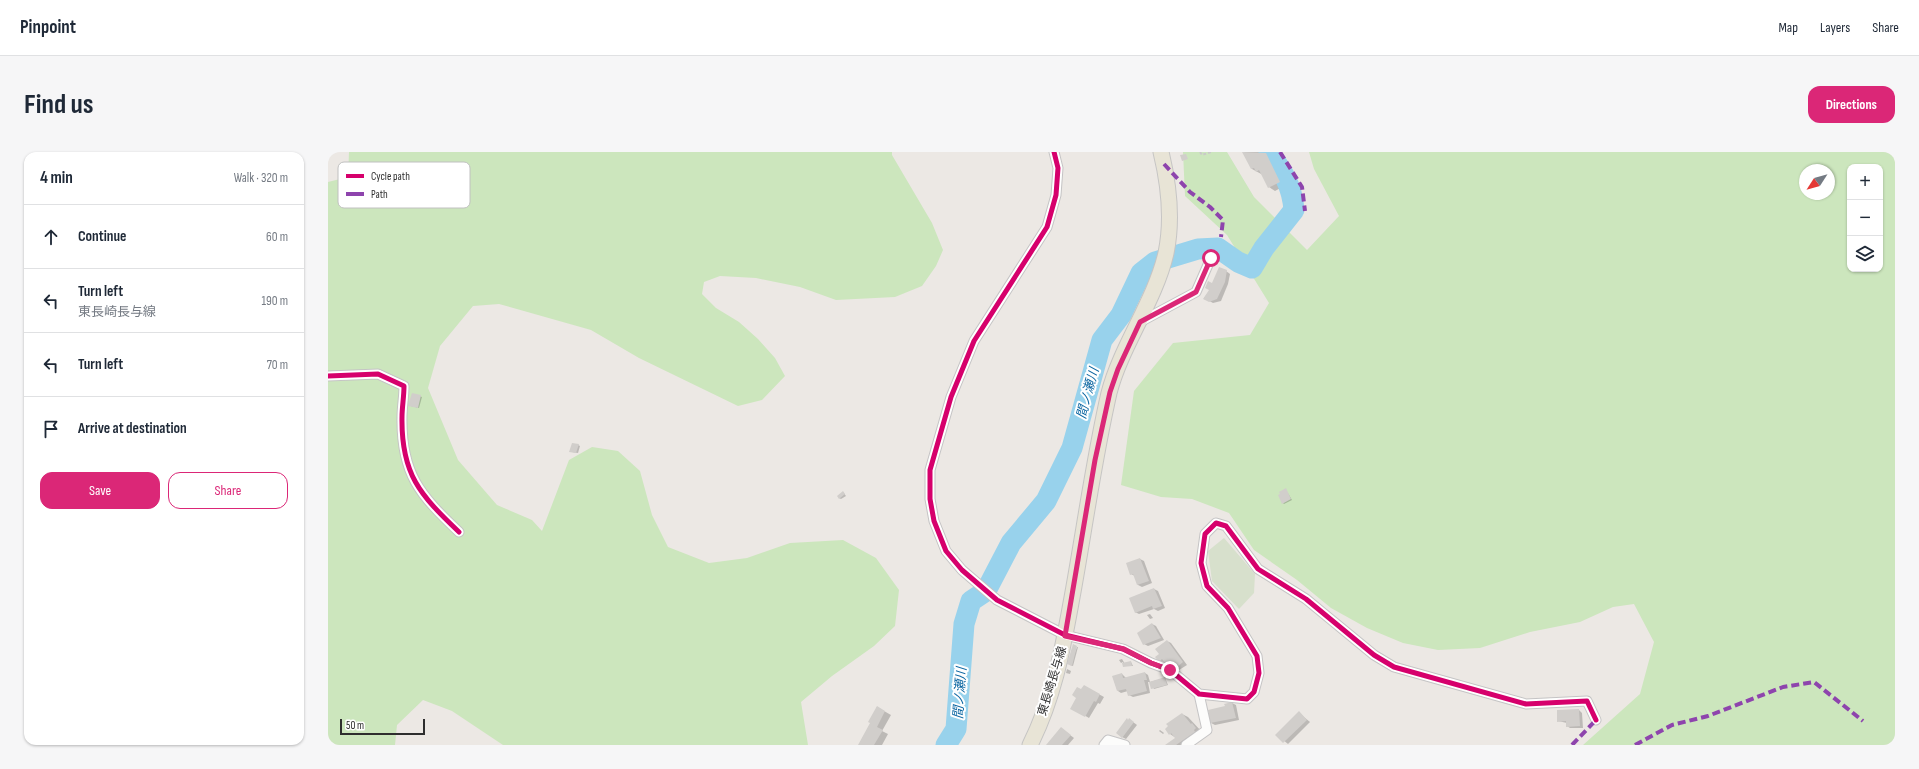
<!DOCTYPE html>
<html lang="en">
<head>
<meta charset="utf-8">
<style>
	:root { --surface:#fff; --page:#f6f6f7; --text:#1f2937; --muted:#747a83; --line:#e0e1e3; --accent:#db2777 }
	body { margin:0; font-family:"Sofia Sans Condensed","Noto Sans JP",sans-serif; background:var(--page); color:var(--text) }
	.controls { position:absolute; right:12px; top:12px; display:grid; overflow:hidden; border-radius:8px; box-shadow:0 1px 3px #0004 }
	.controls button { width:36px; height:36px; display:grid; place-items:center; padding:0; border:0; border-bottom:1px solid var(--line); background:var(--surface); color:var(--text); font:20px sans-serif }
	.compass { position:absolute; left:1471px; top:12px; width:36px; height:36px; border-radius:50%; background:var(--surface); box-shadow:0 1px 3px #0004; rotate:234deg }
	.scale { position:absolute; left:12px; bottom:10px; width:85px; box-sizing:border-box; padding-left:4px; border:2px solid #2e2e2e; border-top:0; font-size:11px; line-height:14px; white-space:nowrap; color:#2e2e2e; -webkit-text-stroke:3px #fff; paint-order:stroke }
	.stop { position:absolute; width:12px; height:12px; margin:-9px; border:3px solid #db2777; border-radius:50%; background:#fff }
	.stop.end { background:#db2777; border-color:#fff; box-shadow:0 1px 4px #0008 }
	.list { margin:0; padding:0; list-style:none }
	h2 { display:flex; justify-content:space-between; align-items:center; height:52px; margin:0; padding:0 16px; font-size:17px }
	h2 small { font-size:13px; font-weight:400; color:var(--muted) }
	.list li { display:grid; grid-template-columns:26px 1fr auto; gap:12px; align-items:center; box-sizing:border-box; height:64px; padding:0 16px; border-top:1px solid var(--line) }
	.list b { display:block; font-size:15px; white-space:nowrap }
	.list p { margin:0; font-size:13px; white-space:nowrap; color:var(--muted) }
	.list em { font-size:13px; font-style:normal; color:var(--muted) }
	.actions { display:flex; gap:8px; padding:12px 16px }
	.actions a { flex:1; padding:9px 0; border:1px solid var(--accent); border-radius:12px; text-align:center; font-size:14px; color:var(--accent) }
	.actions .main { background:var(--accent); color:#fff }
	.icon { flex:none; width:22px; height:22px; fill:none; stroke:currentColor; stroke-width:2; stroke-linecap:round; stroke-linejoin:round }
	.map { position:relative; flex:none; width:1567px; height:593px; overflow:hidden; border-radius:12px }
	header { display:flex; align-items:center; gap:24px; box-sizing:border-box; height:56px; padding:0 20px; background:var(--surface); border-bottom:1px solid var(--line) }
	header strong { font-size:19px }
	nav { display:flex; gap:22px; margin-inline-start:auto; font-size:14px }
	.intro { display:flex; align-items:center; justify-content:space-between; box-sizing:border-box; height:96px; padding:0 24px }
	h1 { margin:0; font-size:28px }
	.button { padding:10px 18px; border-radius:12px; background:var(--accent); color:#fff; font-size:14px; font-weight:700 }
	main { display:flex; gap:24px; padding:0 24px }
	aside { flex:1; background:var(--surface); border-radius:12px; box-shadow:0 1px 3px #0004 }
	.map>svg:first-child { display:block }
	.green { fill:#cce6bd; fill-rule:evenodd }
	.cemetery { fill:#d7e0cc }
	.shadow { fill:#0003 }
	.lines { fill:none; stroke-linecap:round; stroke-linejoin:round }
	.river { stroke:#98d2ec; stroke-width:21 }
	.building { fill:#d1cecb }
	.street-casing { stroke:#c5c4c5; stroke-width:11 }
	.primary-casing { stroke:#c6c5c4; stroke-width:17 }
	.path { stroke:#c9c9c8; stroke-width:2; stroke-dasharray:3 2; stroke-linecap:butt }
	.street { stroke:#fcfcfb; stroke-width:9 }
	.primary { stroke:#e8e4d6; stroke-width:15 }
	.quiet { stroke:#8e44ad; stroke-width:4; stroke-dasharray:8 4; stroke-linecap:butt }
	.cycleway-casing { stroke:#fff; stroke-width:8 }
	.cycleway { stroke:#d6006c; stroke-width:5 }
	.route { stroke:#db2777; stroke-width:5 }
	.labels { text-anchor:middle; stroke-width:4; stroke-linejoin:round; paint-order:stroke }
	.street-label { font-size:12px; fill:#2e2e2e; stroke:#fff }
	.water-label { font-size:13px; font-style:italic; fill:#0d67a2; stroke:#fff }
	.key { fill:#fff; stroke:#c0c0c0; stroke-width:1 }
	.key-label { font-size:11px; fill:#2e2e2e }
</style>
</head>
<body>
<header>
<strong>Pinpoint</strong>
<nav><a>Map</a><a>Layers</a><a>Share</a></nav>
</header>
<div class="intro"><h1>Find us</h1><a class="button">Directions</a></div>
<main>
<aside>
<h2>4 min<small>Walk · 320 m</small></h2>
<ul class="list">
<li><svg class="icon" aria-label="ahead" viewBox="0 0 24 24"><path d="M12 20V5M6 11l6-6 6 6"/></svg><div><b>Continue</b></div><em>60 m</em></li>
<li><svg class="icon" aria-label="left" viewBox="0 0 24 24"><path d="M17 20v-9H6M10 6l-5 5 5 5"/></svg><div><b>Turn left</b><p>東長崎長与線</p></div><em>190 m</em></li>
<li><svg class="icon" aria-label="left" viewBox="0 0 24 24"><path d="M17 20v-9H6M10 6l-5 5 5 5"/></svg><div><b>Turn left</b></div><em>70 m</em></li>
<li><svg class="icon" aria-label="arrive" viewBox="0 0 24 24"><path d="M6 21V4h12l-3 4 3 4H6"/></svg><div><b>Arrive at destination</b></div></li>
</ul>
<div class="actions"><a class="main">Save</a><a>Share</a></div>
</aside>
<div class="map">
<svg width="1567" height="593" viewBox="0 0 1567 593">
	<rect width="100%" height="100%" fill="#ece8e4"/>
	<g class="green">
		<path d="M21,0H564V3L604,71L615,98L608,114L594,134L567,145L508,148L472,135L428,126L392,124L376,130L374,142L388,156L411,170L430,187L447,206L457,224L434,248L410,254L311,206L263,178L171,152L145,154L112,194L100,236L130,308L169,353L204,368L214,379L241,308L264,295L290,299L312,319L324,363L340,395L381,411L419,406L462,391L515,388L548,406L571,438L567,474L546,494L504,524L473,550L480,593H175L124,559L95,548L69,573L67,593H0V30L20,25Z"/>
		<path d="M855,0H899L926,45L979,98L1011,64L986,17L981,0H1567V593H1255L1312,542L1326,490L1306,452L1285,455L1252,470L1202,480L1152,496L1110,498L1075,491L1039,476L1003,456L969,428L926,398L901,361L864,347L833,345L793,333L806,239L845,191L922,183L941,151L899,83L857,44ZM1522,15H1552V117H1522ZM1477,18H1501V42H1477Z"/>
	</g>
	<path class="cemetery" d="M896,386L927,422L926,441L911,457L884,429L880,399Z"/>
	<g class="shadow">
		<path d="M916,0H938L944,5L958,33L947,39L941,35L935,23L924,17Z"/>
		<path d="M898,119L902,122L900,132L893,149L885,151L876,146Z"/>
		<path d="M84,242L94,245L91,256L83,254Z"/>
		<path d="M250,293L252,294L250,301L244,300Z"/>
		<path d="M958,338L964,348L956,352L955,351Z"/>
		<path d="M515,340L518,344L513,347L511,346Z"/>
		<path d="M812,407L816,409L824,431L814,435L810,433L807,424L803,422Z"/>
		<path d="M826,437L830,439L837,456L830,459L826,457L811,462L807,460Z"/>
		<path d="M822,462L825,466L822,467L819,463Z"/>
		<path d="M824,472L828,474L836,488L820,494L816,492Z"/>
		<path d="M839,489L843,491L859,513L851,518L844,512L843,513L838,509L835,511L831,509Z"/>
		<path d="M749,495H750L745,514L742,513Z"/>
		<path d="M794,507L797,512L803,510L805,514H796L795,510L793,511L791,508Z"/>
		<path d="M739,517L743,519L742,522L738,521Z"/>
		<path d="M817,521L820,523L822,530L837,526L840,533L826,537L822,530H820L822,541L805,545L801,543L800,539L793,541L790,539L794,522L798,526Z"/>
		<path d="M756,534L776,545L772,552L770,551L761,566L744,556Z"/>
		<path d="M904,551L908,553L911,568L887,573L883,571Z"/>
		<path d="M549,555L563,563L554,579L560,582L554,593H531L543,571Z"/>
		<path d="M1251,558L1254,561L1255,576H1242L1239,574V571L1230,569Z"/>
		<path d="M971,561L982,570L960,592L949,583Z"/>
		<path d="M854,562L860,565L874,580L859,593H839L848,586L842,582Z"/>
		<path d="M805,570L809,573L798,587L794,585Z"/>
		<path d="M733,576L746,586L740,593H719Z"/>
		<path d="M832,578L836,581L835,582L831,579Z"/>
	</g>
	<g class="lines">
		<path class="river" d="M618,593L628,577L636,472L643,449L658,439L683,391L718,349L744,296L774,188L793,163L813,121L827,110L870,97L890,96L910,110L924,116L936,96L966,58C964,33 955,20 941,0"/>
	</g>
	<g class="building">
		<path d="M914,0L938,1L952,30L940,36L931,18L928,20L926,16L923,17Z"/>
		<path d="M858,2L860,7L854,9L852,3Z"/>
		<path d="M891,115L899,118L897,130L889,147L881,150L875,147L881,138L877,136L880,129L884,131Z"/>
		<path d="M84,241L93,243L90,256L80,254Z"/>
		<path d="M244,291L251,292L248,301L241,300Z"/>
		<path d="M958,336L963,347L954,352L950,343L952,342L951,340Z"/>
		<path d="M515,339L517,342L511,347L509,344Z"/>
		<path d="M812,406L821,429L809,433L805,422L802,423L798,411Z"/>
		<path d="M826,436L834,454L825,457L824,454L807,461L801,446Z"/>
		<path d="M824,471L833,486L815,493L809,481Z"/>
		<path d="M839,488L855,510L847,517L841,510L838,512L834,507L831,510L827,505L831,502L827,497Z"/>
		<path d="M745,492L749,494L744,514L739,512Z"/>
		<path d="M803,509L804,514L795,515L794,511Z"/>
		<path d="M817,520L819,528H816L819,539L800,544L798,537L789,539L784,524L794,521L795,526Z"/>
		<path d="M837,525L839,533L823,537L821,530Z"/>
		<path d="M756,533L772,542L768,550L766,549L757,565L742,557L748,546L744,543L749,535L753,537Z"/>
		<path d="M904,550L908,566L882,571L880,558L897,554L896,552Z"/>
		<path d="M549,554L557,559L549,575L555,578L546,593H530L542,571L540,570Z"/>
		<path d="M1251,557L1252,574L1238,575V569L1229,570V558Z"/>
		<path d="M971,559L979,568L955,591L947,583Z"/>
		<path d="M854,561L863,572L864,571L868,576L866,578L867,580L848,593H837L847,586L843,581L841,583L837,577L840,574L838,572Z"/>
		<path d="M799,566L800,568L801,566L806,570L794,586L788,581Z"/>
		<path d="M733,575L743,583L734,593H718Z"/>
	</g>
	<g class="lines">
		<g class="street-casing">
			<g id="street">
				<path d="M726,0L730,16L728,43L719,75L646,189L623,245L602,318V347L606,369L618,399L634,418L669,448L737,483L795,497L823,511L842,518L871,542L919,547L926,540L931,521L929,504L900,456L879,434L873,411L877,382L888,371L898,374L930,417L978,447L1046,503L1066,515L1198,552L1259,549L1268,568"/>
				<path d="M812,170L868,140L883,106"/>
				<path d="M0,224L50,222L76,234C76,245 74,255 74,265C73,322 92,343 131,380"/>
				<path d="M776,593L780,588L797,593"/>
				<path d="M858,593L879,578L871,542"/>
			</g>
		</g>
		<g class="primary-casing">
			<path id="primary" d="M702,593C725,547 734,501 743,451C756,381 765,311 781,241C793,194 827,149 838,101C845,67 841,33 833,0"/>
		</g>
		<path class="path" d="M872,0L874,3L883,0"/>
		<use href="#street" class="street"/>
		<use href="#primary" class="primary"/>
		<g class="quiet">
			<path d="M952,0L974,35L977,59"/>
			<path d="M836,12L862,40L882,55L895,68L893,85"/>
			<path d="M1244,593L1268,568"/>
			<path d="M1307,593L1344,573L1380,564L1455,535L1486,530L1535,569"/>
		</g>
		<g class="cycleway-casing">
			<g id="cycleway">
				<path d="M726,0L730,16L728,43L719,75L646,189L623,245L602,318V347L606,369L618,399L634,418L669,448L737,483L795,497L823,511L842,518L871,542L919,547L926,540L931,521L929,504L900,456L879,434L873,411L877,382L888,371L898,374L930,417L978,447L1046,503L1066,515L1198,552L1259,549L1268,568"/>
				<path d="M0,224L50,222L76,234C76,245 74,255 74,265C73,322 92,343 131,380"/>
			</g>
		</g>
		<use href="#cycleway" class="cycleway"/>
	</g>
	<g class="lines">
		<path class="route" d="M842,518L823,511L796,497L737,484L767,308L782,240L790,217L812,170L868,140L883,106"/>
	</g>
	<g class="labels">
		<g class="street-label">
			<text transform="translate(724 529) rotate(-73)" y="4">東長崎長与線</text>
		</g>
		<g class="water-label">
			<text transform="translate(759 241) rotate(-75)" y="5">間ノ瀬川</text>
			<text transform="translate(631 541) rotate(-86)" y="5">間ノ瀬川</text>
		</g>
	</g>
	<rect x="10" y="10" width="132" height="46" rx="6" class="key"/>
	<rect x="18" y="22" width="18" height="4" fill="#d6006c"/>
	<rect x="18" y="40" width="18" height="4" fill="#8e44ad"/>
	<g class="key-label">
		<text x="43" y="28">Cycle path</text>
		<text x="43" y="46">Path</text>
	</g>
</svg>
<div class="controls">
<button>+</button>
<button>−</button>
<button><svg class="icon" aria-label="layers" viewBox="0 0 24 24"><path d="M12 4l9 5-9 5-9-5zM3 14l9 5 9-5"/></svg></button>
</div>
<svg class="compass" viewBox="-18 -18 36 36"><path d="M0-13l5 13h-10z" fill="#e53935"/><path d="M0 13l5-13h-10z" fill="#747a83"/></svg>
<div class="scale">50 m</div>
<div class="stop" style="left:883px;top:106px"></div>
<div class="stop end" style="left:842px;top:518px"></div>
</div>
</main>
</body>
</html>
